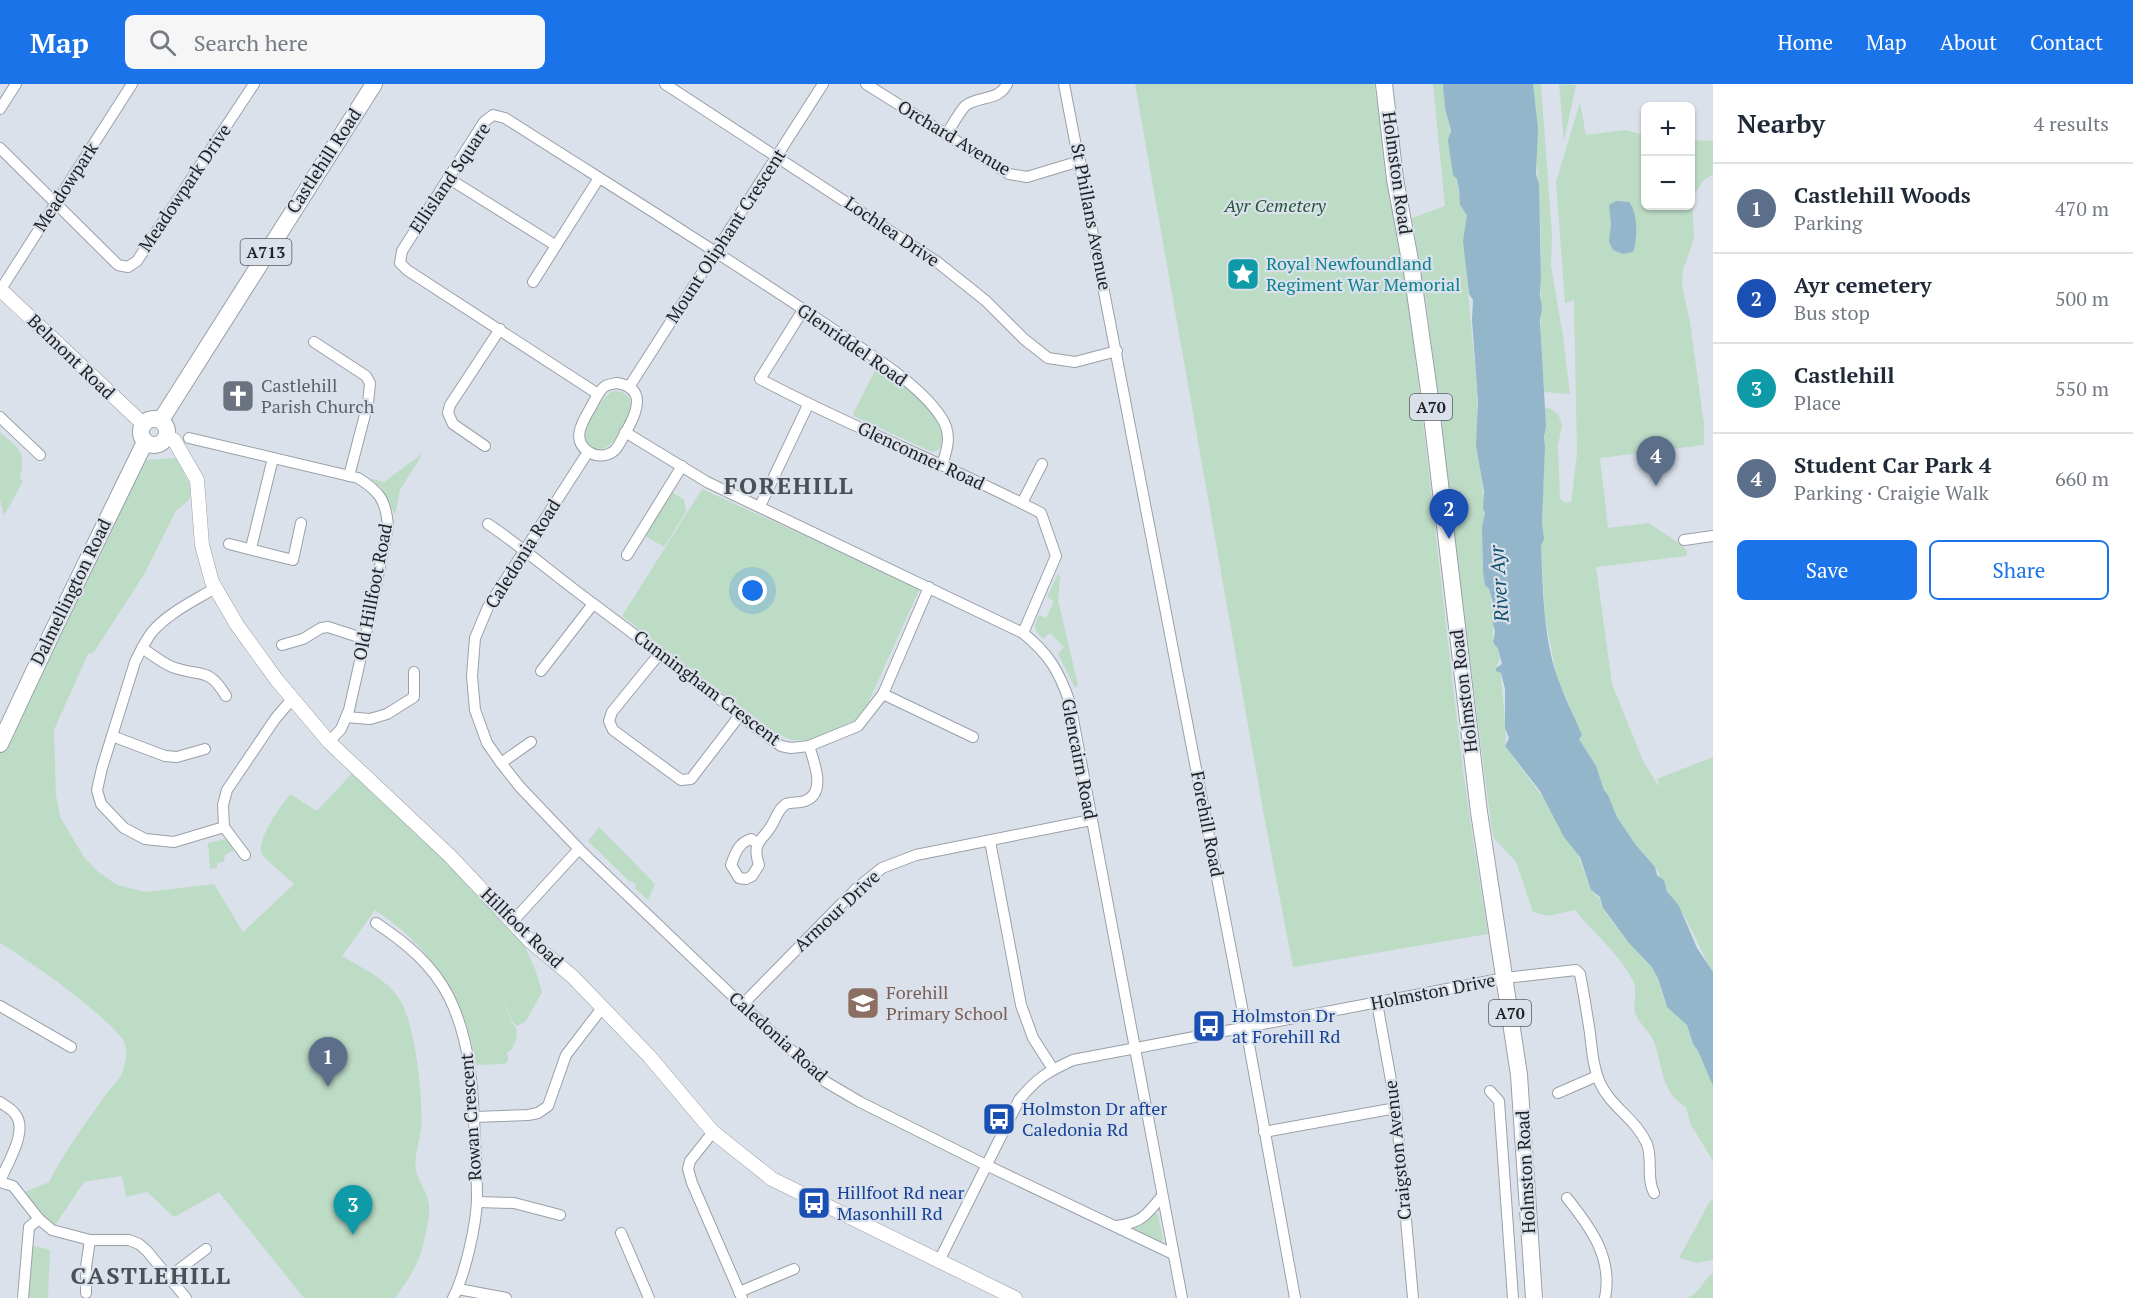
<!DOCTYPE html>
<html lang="en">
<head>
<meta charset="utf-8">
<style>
	:root { --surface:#fff; --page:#f6f6f7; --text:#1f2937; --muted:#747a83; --line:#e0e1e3; --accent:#1a73e8 }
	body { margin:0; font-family:"PT Serif",serif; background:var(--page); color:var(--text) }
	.controls { position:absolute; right:18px; top:18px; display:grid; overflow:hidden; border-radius:9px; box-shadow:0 2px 4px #0004 }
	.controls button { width:54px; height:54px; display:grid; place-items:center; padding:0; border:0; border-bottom:2px solid var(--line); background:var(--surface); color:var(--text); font:30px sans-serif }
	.you { position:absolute; left:753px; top:507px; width:21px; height:21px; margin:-15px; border:4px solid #fff; border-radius:50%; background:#1a73e8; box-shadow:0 0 0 9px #1a73e833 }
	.badge { display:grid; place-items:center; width:39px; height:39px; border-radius:50%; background:var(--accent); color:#fff; font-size:20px; font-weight:700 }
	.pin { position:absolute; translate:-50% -50px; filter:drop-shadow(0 2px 3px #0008) }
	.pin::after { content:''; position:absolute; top:32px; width:21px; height:18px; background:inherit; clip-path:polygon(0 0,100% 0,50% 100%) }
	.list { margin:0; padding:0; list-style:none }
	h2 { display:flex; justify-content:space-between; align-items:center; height:78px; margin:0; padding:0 24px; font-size:26px }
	h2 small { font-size:20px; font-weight:400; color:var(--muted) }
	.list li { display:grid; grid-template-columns:39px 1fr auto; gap:18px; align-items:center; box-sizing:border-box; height:90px; padding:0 24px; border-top:2px solid var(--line) }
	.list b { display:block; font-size:22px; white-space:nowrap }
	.list p { margin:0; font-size:20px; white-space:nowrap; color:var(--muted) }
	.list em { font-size:20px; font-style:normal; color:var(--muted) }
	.actions { display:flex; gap:12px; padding:18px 24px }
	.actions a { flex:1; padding:14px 0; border:2px solid var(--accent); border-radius:9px; text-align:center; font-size:21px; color:var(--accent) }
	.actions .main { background:var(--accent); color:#fff }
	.icon { flex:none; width:33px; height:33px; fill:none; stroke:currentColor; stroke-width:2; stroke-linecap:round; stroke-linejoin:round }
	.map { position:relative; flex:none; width:1713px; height:1214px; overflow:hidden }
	header { display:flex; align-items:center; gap:36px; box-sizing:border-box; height:84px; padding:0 30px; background:var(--accent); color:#fff }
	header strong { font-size:28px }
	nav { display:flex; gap:33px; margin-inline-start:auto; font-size:21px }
	.search { width:420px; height:54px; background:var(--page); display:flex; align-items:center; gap:15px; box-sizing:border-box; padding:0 21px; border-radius:9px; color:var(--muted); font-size:22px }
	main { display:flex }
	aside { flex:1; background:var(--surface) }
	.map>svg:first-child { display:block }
	.green { fill:#bddcc6 }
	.water { fill:#93b6ca }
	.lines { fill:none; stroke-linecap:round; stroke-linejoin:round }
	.minor-casing { stroke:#9aa0a9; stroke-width:12 }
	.tertiary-casing { stroke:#9aa0a9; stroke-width:15 }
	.primary-casing { stroke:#9aa0a9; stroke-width:18 }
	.minor { stroke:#fff; stroke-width:10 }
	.tertiary { stroke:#fff; stroke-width:14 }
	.primary { stroke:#fff; stroke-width:16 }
	.labels { text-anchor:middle; stroke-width:4.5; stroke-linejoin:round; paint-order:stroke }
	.shield { fill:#dbe1ea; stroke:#585c61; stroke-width:1.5 }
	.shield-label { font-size:16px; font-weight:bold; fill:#202326 }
	.street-label { font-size:18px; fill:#202326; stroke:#dbe1ea }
	.park-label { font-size:18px; font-style:italic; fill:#235738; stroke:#dbe1ea }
	.culture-label { font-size:18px; fill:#0d838f; stroke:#dbe1ea; text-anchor:start }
	.worship-label { font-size:18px; fill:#5b616d; stroke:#dbe1ea; text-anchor:start }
	.education-label { font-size:18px; fill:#785e54; stroke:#dbe1ea; text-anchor:start }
	.transit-label { font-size:18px; fill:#164399; stroke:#dbe1ea; text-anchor:start }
	.water-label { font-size:20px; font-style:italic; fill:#13526f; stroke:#dbe1ea }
	.district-label { font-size:24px; font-weight:bold; letter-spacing:1.5px; fill:#4b5057; stroke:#dbe1ea }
</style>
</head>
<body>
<header>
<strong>Map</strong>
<div class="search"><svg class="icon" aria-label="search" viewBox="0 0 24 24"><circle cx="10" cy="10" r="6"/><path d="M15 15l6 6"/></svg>Search here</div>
<nav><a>Home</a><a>Map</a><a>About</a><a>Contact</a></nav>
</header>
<main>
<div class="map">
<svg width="1713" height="1214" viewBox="0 0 1713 1214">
	<rect width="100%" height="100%" fill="#dbe1ea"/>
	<g class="green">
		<path d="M1135,0H1374C1416,229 1435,462 1464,693C1471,746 1480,798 1488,850L1293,883L1264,732Z"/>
		<path d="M1433,0H1443L1460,117L1467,128L1465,173L1477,306L1478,367L1485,426L1482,474L1484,495L1490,508L1493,526V558L1498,565L1500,574L1496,584L1501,589L1506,651L1505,662L1544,715L1568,757L1576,766L1591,806L1601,817L1605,828L1629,859L1651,882L1658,894L1664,916L1687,941L1693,960L1698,967L1713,1002V1077L1691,1041L1686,1023C1658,1006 1664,980 1653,956C1648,946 1638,938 1635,929C1633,919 1638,906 1633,897C1619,869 1594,850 1575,826L1548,832L1533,828L1516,778L1494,754L1492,747L1438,331L1437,305L1427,224L1412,134L1445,122Z"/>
		<path d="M1533,0H1541L1552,151L1551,182L1563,252L1570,310L1544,308L1541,253V158Z"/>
		<path d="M1559,0L1576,1L1564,57Z"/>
		<path d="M1580,18L1586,51L1624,46L1645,51L1646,122H1690L1691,56L1713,57V90L1704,96L1692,113L1694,155L1683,186L1682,202L1690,238L1704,340V361L1600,374L1608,444L1649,439L1683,462L1687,468V472L1596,483L1612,600L1644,679L1658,701L1660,703L1657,695L1713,673V890L1684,831L1672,814L1655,783L1635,760L1617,733L1608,711L1604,706L1596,682L1579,655L1568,618L1557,594L1551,564L1545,533L1541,460L1544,455L1542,439L1545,363C1543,350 1546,337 1544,323L1551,325L1558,330L1562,340L1558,362L1560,415L1565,419L1571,418L1577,371L1574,216L1565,219L1556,98Z"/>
		<path d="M879,279C898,295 947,329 943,356C942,363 939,367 932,368L854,332L853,330Z"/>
		<path d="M614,307C652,308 616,363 602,365C566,369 597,313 614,307Z"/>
		<path d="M0,348C20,366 26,366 20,394L23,397L4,432L0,416Z"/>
		<path d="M423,369L400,406L395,431L381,403L369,394L384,398Z"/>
		<path d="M176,374L190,401V415L176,427L145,489L94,568L88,570L54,646L56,711L60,733L84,773L97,787L117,801L146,808L214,800L243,848L294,800C287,793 266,776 262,770C255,756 282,721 290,710L317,727L357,684L513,837L535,885L542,908L526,937L517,942L512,937L502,909L511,937L516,944L517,953L512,965L507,969L508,976L505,980L476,981C467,916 430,862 375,826L342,872C362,884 387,895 400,916C415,939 424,1017 421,1046C419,1059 414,1072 416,1087C419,1098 428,1109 429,1121C430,1130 427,1144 425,1153C420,1179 410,1193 395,1214H304L219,1108L174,1133L147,1108L126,1113L122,1092L84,1098L52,1146L25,1108L49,1098C64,1068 85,1040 104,1013C109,1005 117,999 121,991C125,983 128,969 125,960C116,937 24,873 0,859V660L129,406L147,376Z"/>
		<path d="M702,405L920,504L869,617L855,636L834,647L808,656H792L775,649L622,532Z"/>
		<path d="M672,408L684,416L686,428L664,463L643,451Z"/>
		<path d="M1058,490L1060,493L1058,516L1078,601L1075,604L1058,570L1064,563L1050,549L1043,555C1034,546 1033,543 1039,531L1046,534L1054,517L1047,513Z"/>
		<path d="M599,743L655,800L648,816L635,804L636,801L632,797L630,798L588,757Z"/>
		<path d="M226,755L234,766L225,771L224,778L217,779V784L210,785L208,759Z"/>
		<path d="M1713,1115V1176L1697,1179L1679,1174L1710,1117Z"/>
		<path d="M1154,1128L1158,1130L1163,1156L1157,1159L1134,1148V1143L1142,1141Z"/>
		<path d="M23,1159L50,1166L48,1214H20Z"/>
		<path d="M1713,1189V1214H1687C1704,1206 1701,1197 1713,1189Z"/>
	</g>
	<g class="water">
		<path d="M1443,0H1533L1538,45L1536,90L1539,100L1541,194L1540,211L1542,223L1540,237L1546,342L1544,353L1545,363L1542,439L1544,455L1541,461C1543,504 1543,553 1558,595C1565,614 1574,633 1582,651L1579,655L1596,682L1604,706L1608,711L1617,733L1635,760L1655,783L1657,791L1664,796L1667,807L1679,822L1697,864L1713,888V1002L1698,967L1693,960L1687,941L1667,923L1658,894L1651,882L1629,859L1603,824L1600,813L1591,806L1580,773L1564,753L1540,707L1505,662L1509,654L1505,644V605L1501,589L1496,587V584L1502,580L1498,565L1493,558L1495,548L1492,536L1493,519L1489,505L1485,501L1483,489L1482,443L1485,429L1483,424L1484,408L1476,361L1478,318L1472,236L1473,216L1469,210L1463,157L1467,131L1460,121L1459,106L1457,95L1453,91L1448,56L1451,47L1445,24Z"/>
		<path d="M1616,117L1629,118C1638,129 1638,155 1633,168L1623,170L1613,166L1609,158L1611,140L1609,121Z"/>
	</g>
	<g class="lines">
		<g class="minor-casing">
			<g id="minor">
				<path d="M665,0L936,177L986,217L1024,255L1048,274L1075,278L1117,267"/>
				<path d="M866,0L1009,90L1027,93L1080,77"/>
				<path d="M1064,0L1246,944L1295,1214"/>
				<path d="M0,25L16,0"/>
				<path d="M946,51C952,42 958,30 965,22C978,11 998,18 1007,0"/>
				<path d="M0,64L118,181L128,183L137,177L254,0"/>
				<path d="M448,94L555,161"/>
				<path d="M533,198L599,94"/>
				<path d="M1,205L132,0"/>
				<path d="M803,226L760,295C852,344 949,381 1041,429L1056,472L1023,549"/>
				<path d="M314,258L366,292L370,299L368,319L349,392"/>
				<path d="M617,299C647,304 637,328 627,346C623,352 620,361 615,366C608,373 596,373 589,368C570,356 583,337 591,323C595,316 598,308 604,303C608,300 612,300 617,299Z"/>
				<path d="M629,303L823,0"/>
				<path d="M598,310L407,186L400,179L402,167L484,38L493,31L505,34C613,103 722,170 828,242C863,266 918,298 941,333C952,349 948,364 942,381"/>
				<path d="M0,333L40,371"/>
				<path d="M625,348L707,398L1023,549C1049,570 1059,587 1070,619L1182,1214"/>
				<path d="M189,354L358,394C379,407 386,416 388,442L369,537L349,626L341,645L329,658"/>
				<path d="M485,362L453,340L448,329L450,321L500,245"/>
				<path d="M588,368L488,523L475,554L472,592L475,626L487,659L501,679L520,703L579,765L742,921L826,998L860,1018L986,1081L1173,1170"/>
				<path d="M1022,419L1042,380"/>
				<path d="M760,422L808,321"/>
				<path d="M488,440C525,465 559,495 595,521C654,565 713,610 771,655L781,662L791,664L809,662L858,642L883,610L929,503"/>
				<path d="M1684,456L1713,452"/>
				<path d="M229,460L293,476L301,439"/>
				<path d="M251,464L273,374"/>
				<path d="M627,471L682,382"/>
				<path d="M215,504C194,517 168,529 152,548C145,557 140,568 135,578L102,684L97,706L101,720L124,744L145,755L174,758L224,743L223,721L227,706L275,635L292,615"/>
				<path d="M282,561L303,555L321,544L328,543L365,555"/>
				<path d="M142,564C153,571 163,580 175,584C203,593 208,583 226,612"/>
				<path d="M660,569L612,628L609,637L613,646L681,696L691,695L740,631"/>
				<path d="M541,587L593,520"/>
				<path d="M883,610L973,653"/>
				<path d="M346,633L370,635L387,630L414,613V588"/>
				<path d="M112,652L165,672L177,673L205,665"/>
				<path d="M501,679L531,658"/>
				<path d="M224,743L245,771"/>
				<path d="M990,757L1021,921L1033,954L1053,985"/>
				<path d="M757,759L751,755C739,758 735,770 731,781L739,794L746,795L752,792L759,781C751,756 763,758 773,739C777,732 778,725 786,720C791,718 799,719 805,717C827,709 814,678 809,662"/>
				<path d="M513,837L579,765"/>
				<path d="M376,839C406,859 432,880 449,913C471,958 473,1007 475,1056C476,1076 477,1096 477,1116C476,1142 465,1191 453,1214"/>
				<path d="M1377,919L1396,1024L1413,1214"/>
				<path d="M742,921L855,806L882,784L916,771L1091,736"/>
				<path d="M0,922L71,963"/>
				<path d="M1490,1007L1499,1017L1513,1214"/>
				<path d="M1558,1009L1597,992"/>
				<path d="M0,1018C5,1022 12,1025 15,1030C29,1046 7,1080 0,1097"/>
				<path d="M474,1033L528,1031L538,1029L548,1022L566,971L602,924"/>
				<path d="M713,1048L690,1077L688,1085L692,1099L742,1214"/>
				<path d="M1264,1048L1396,1024"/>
				<path d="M0,1098L13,1102L39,1135L52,1146L90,1156H129L139,1160L147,1167L186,1214"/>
				<path d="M1567,1114C1591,1144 1613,1174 1605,1214"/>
				<path d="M477,1118L514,1119L560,1131"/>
				<path d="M1116,1142C1141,1139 1147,1131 1162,1112"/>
				<path d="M621,1149L649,1214"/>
				<path d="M939,1177L1019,1016C1037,994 1047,988 1073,976L1505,894L1576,886L1580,890C1584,910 1587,930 1590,949C1592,966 1593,983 1600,999C1611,1023 1636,1035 1647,1060C1653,1076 1646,1094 1654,1109"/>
				<path d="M169,1193L206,1165"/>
				<path d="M458,1205L506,1214"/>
				<path d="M739,1208L794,1185"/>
				<path d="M86,1209V1183L90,1156"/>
				<path d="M23,1214L29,1143L39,1135"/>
			</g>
		</g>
		<g class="tertiary-casing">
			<g id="tertiary">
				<path d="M0,205L143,340"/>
				<path d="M167,353L174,356L197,396L202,461L212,498L237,541L276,595L329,658L450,772L530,857L573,893L649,972L713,1048L772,1095L1015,1214"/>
			</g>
		</g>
		<g class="primary-casing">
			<g id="primary">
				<path d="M1384,0L1395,95L1412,187L1429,307L1479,728L1519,991L1534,1214"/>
				<circle cx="154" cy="348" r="13"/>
				<path d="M161,336L374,0"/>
				<path d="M0,660L51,551L145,358"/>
			</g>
		</g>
		<use href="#minor" class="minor"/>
		<use href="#tertiary" class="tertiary"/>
		<use href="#primary" class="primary"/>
	</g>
	<defs>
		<g id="sight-square" transform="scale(1.725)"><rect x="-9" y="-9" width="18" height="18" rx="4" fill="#0f9aa8" stroke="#dbe1ea"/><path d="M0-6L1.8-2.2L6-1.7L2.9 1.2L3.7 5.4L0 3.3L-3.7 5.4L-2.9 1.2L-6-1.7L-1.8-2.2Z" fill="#fff"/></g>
		<g id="church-square" transform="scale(1.725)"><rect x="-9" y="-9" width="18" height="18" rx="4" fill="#6b7280" stroke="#dbe1ea"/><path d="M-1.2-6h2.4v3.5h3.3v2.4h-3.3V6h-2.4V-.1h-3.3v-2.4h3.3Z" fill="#fff"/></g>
		<g id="school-square" transform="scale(1.725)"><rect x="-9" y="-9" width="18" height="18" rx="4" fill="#8d6e63" stroke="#dbe1ea"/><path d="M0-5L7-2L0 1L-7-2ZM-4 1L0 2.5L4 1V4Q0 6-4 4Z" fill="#fff"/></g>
		<g id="bus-square" transform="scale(1.725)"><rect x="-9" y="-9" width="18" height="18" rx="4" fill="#1a4fb4" stroke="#dbe1ea"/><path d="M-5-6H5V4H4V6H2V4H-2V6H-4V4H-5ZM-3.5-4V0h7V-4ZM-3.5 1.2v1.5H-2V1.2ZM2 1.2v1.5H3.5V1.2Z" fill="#fff"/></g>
	</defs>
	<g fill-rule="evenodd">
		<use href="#sight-square" x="1243" y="190"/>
		<use href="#church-square" x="238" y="312"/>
		<use href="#school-square" x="863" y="919"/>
		<use href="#bus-square" x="1209" y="942"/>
		<use href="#bus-square" x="999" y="1035"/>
		<use href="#bus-square" x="814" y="1119"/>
	</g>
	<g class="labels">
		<g class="shield">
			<rect x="240.5" y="155" width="51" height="26" rx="4.5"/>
			<rect x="1410" y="310" width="42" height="26" rx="4.5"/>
			<rect x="1489" y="916" width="42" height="26" rx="4.5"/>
		</g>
		<g class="shield-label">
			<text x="266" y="174">A713</text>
			<text x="1431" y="329">A70</text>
			<text x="1510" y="935">A70</text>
		</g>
		<g class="street-label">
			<text transform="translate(954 54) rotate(31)" y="6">Orchard Avenue</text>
			<text transform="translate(324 77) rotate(-57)" y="6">Castlehill Road</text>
			<text transform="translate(1397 89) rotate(82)" y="6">Holmston Road</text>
			<text transform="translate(450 94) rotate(-56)" y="6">Ellisland Square</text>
			<text transform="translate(66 103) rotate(-57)" y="6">Meadowpark</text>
			<text transform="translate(185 104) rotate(-56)" y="6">Meadowpark Drive</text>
			<text transform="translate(1091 133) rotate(79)" y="6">St Phillans Avenue</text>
			<text transform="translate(892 148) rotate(34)" y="6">Lochlea Drive</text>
			<text transform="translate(726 152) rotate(-57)" y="6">Mount Oliphant Crescent</text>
			<text transform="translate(852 261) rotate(35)" y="6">Glenriddel Road</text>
			<text transform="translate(71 273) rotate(44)" y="6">Belmont Road</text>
			<text transform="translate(921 372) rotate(25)" y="6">Glenconner Road</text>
			<text transform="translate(523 470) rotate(-58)" y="6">Caledonia Road</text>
			<text transform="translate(71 508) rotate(-64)" y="6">Dalmellington Road</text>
			<text transform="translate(373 508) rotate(-79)" y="6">Old Hillfoot Road</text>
			<text transform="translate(707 604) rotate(37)" y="6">Cunningham Crescent</text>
			<text transform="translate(1464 607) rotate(-97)" y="6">Holmston Road</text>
			<text transform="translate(1079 675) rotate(79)" y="6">Glencairn Road</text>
			<text transform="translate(1207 740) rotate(79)" y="6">Forehill Road</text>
			<text transform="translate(837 827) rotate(-43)" y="6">Armour Drive</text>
			<text transform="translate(522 844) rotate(44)" y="6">Hillfoot Road</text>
			<text transform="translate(1433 908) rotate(-11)" y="6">Holmston Drive</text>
			<text transform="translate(778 953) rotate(42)" y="6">Caledonia Road</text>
			<text transform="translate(471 1033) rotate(-94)" y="6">Rowan Crescent</text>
			<text transform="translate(1398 1066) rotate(-96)" y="6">Craigston Avenue</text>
			<text transform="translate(1526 1088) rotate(-93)" y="6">Holmston Road</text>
		</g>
		<g class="park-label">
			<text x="1275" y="128">Ayr Cemetery</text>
		</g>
		<g class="culture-label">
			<text x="1266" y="186">Royal Newfoundland<tspan x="1266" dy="21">Regiment War Memorial</tspan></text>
		</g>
		<g class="worship-label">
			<text x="261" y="308">Castlehill<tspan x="261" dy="21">Parish Church</tspan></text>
		</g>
		<g class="education-label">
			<text x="886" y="915">Forehill<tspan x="886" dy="21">Primary School</tspan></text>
		</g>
		<g class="transit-label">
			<text x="1232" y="938">Holmston Dr<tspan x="1232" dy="21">at Forehill Rd</tspan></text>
			<text x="1022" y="1031">Holmston Dr after<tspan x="1022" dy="21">Caledonia Rd</tspan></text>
			<text x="837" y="1115">Hillfoot Rd near<tspan x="837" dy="21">Masonhill Rd</tspan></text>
		</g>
		<g class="water-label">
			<text transform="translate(1499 500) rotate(-94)" y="7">River Ayr</text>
		</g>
		<g class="district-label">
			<text x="789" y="410">FOREHILL</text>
			<text x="151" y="1200">CASTLEHILL</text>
		</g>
	</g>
</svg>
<div class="controls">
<button>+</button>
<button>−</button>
</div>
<div class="you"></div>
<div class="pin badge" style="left:328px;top:1003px;background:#5c6f8a">1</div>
<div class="pin badge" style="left:1449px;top:455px;background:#1a4fb4">2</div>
<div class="pin badge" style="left:353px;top:1151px;background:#0f9aa8">3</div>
<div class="pin badge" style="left:1656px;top:402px;background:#5c6f8a">4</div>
</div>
<aside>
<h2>Nearby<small>4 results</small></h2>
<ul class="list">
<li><span class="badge" style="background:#5c6f8a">1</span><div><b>Castlehill Woods</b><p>Parking</p></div><em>470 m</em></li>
<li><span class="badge" style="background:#1a4fb4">2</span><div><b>Ayr cemetery</b><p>Bus stop</p></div><em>500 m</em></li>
<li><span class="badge" style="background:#0f9aa8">3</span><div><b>Castlehill</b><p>Place</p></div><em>550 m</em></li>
<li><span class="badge" style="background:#5c6f8a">4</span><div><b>Student Car Park 4</b><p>Parking · Craigie Walk</p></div><em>660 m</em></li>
</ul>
<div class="actions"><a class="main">Save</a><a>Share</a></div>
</aside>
</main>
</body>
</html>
